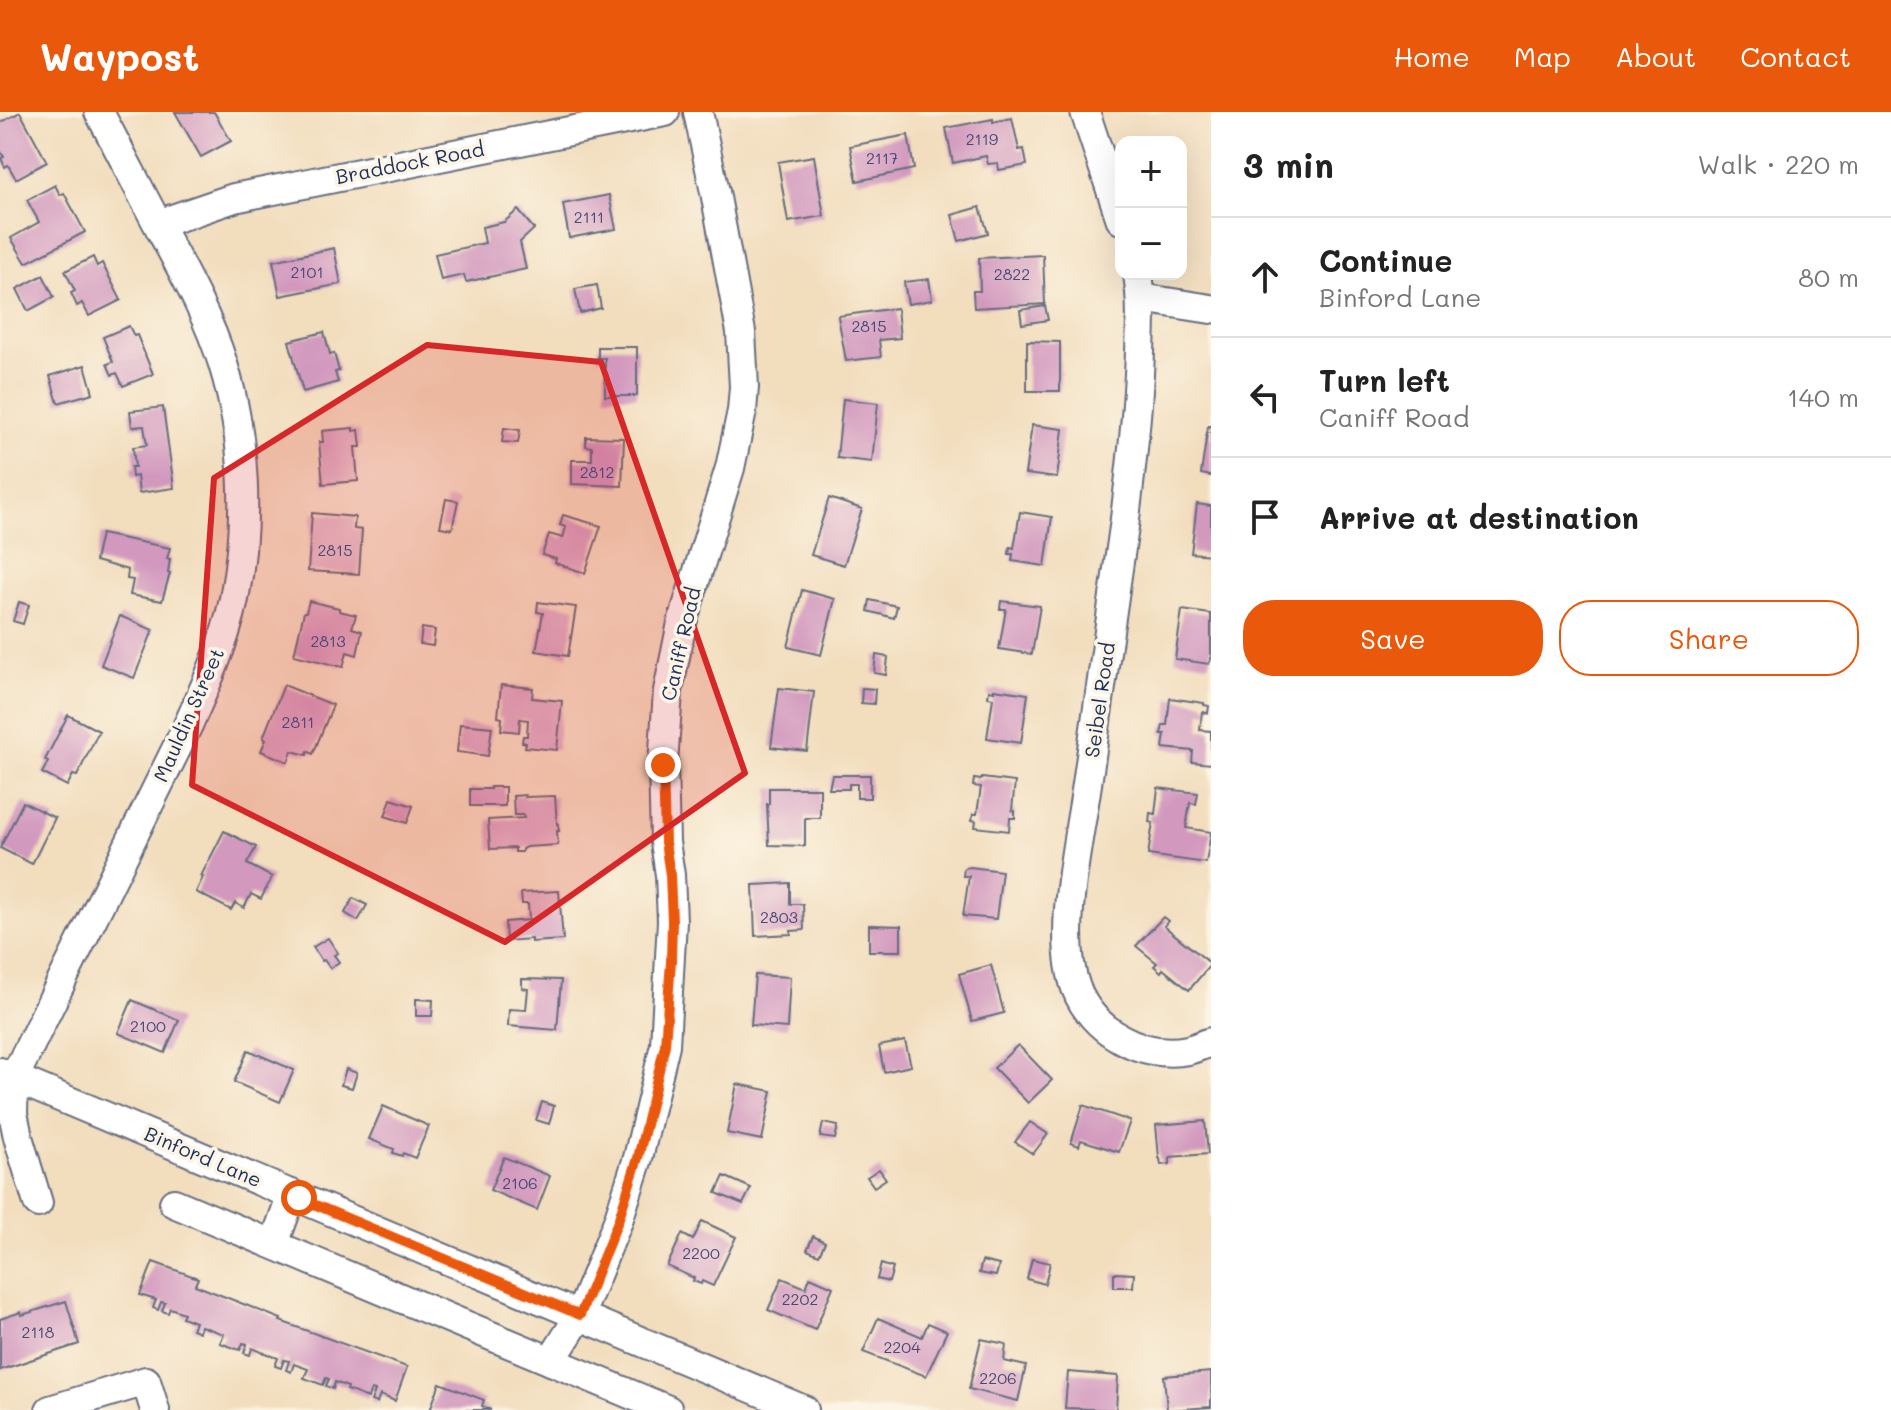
<!DOCTYPE html>
<html lang="en">
<head>
<meta charset="utf-8">
<style>
	:root { --surface:#fff; --page:#f6f6f6; --text:#222; --muted:#767676; --line:#e0e0e0; --accent:#ea580c }
	body { margin:0; font-family:Mali,sans-serif; background:var(--page); color:var(--text) }
	.controls { position:absolute; right:24px; top:24px; display:grid; overflow:hidden; border-radius:16px; box-shadow:0 8px 32px #0002 }
	.controls button { width:72px; height:72px; display:grid; place-items:center; padding:0; border:0; border-bottom:2px solid var(--line); background:var(--surface); color:var(--text); font:40px sans-serif }
	.stop { position:absolute; width:24px; height:24px; margin:-18px; border:6px solid #ea580c; border-radius:50%; background:#fff }
	.stop.end { background:#ea580c; border-color:#fff; box-shadow:0 2px 8px #0008 }
	.list { margin:0; padding:0; list-style:none }
	h2 { display:flex; justify-content:space-between; align-items:center; height:104px; margin:0; padding:0 32px; font-size:34px }
	h2 small { font-size:26px; font-weight:400; color:var(--muted) }
	.list li { display:grid; grid-template-columns:52px 1fr auto; gap:24px; align-items:center; box-sizing:border-box; height:120px; padding:0 32px; border-top:2px solid var(--line) }
	.list b { display:block; font-size:30px; white-space:nowrap }
	.list p { margin:0; font-size:26px; white-space:nowrap; color:var(--muted) }
	.list em { font-size:26px; font-style:normal; color:var(--muted) }
	.actions { display:flex; gap:16px; padding:24px 32px }
	.actions a { flex:1; padding:18px 0; border:2px solid var(--accent); border-radius:32px; text-align:center; font-size:28px; color:var(--accent) }
	.actions .main { background:var(--accent); color:#fff }
	.icon { flex:none; width:44px; height:44px; fill:none; stroke:currentColor; stroke-width:2; stroke-linecap:round; stroke-linejoin:round }
	.map { position:relative; flex:none; width:1211px; height:1298px; overflow:hidden }
	header { display:flex; align-items:center; gap:48px; box-sizing:border-box; height:112px; padding:0 40px; background:var(--accent); color:#fff }
	header strong { font-size:38px }
	nav { display:flex; gap:44px; margin-inline-start:auto; font-size:28px }
	main { display:flex }
	aside { flex:1; background:var(--surface) }
	.map>svg:first-child { display:block }
	.building { fill:#d298be }
	.lines { fill:none; stroke-linecap:round; stroke-linejoin:round }
	.minor-casing { stroke:#666c7f; stroke-width:32 }
	.minor { stroke:#fff; stroke-width:28 }
	.route { stroke:#ea580c; stroke-width:10 }
	.marked { fill:#d62828; fill-opacity:0.2; stroke:#d62828; stroke-width:6; stroke-linejoin:round }
	.labels { text-anchor:middle; stroke-width:7; stroke-linejoin:round; paint-order:stroke }
	.number-label { font-size:16px; fill:#494976 }
	.street-label { font-size:20px; fill:#1b2f5e; stroke:#fcf5e5 }
</style>
</head>
<body>
<header>
<strong>Waypost</strong>
<nav><a>Home</a><a>Map</a><a>About</a><a>Contact</a></nav>
</header>
<main>
<div class="map">
<svg width="1211" height="1298" viewBox="0 0 1211 1298">
	<rect width="100%" height="100%" fill="#fcf5e5"/>
	<filter id="ink" filterUnits="userSpaceOnUse"><feTurbulence type="fractalNoise" baseFrequency=".0125" numOctaves="2"/><feDisplacementMap in="SourceGraphic" scale="16" xChannelSelector="R" yChannelSelector="G"/><feConvolveMatrix kernelMatrix="1 2 1 2 8 2 1 2 1" color-interpolation-filters="sRGB"/></filter>
	<filter id="wash" filterUnits="userSpaceOnUse"><feTurbulence type="fractalNoise" baseFrequency=".006" numOctaves="4" result="noise"/><feDisplacementMap in="SourceGraphic" scale="32" xChannelSelector="R" yChannelSelector="G"/><feGaussianBlur stdDeviation="1.8" result="paint"/><feColorMatrix in="noise" values="0 0 0 0 0 0 0 0 0 0 0 0 0 0 0 0 0 1.4 0 .05"/><feComposite in="paint" operator="in"/></filter>
	<g filter="url(#wash)">
		<rect width="100%" height="100%" fill="#f2ddbd"/>
		<g id="blocks">
			<g class="building">
				<path d="M20,0L47,50L16,67L8,53L5,55L1,46L4,45L0,38V11Z"/>
				<path d="M175,0H214L231,29L201,45Z"/>
				<path d="M1012,6L1019,38L1024,37L1027,53L999,58L998,51L988,52L986,44L953,51L946,16L993,7V10Z"/>
				<path d="M908,23L914,57L857,69L850,34Z"/>
				<path d="M814,44L824,104L788,110L778,50Z"/>
				<path d="M55,73L60,83L64,81L85,120L26,151L11,126L39,110L27,88Z"/>
				<path d="M609,83L616,117L569,126L563,92Z"/>
				<path d="M980,95L988,121L959,129L952,103Z"/>
				<path d="M518,98L534,117L520,130L526,157L466,170L464,163L441,168L435,142L485,131L482,115L504,110Z"/>
				<path d="M334,136L341,172L280,184L273,149Z"/>
				<path d="M1043,143L1045,192L974,196L973,179H980L979,146Z"/>
				<path d="M93,145L97,154L102,151L121,188L89,204L82,191L77,194L71,181L75,179L65,159Z"/>
				<path d="M43,163L54,185L28,199L17,177Z"/>
				<path d="M929,167L932,188L908,192L904,170Z"/>
				<path d="M597,173L601,196L580,201L575,177Z"/>
				<path d="M1045,194L1048,208L1022,212L1020,198Z"/>
				<path d="M897,196L900,226L879,228L881,245L846,249L838,204Z"/>
				<path d="M129,214L134,224L137,223L153,262L123,274L117,261L112,263L107,252L113,250L103,225Z"/>
				<path d="M324,220L330,242L334,241L339,259L335,260L338,270L303,280L289,229Z"/>
				<path d="M1027,229L1060,230V279H1027Z"/>
				<path d="M598,235H637V284H605V246H598Z"/>
				<path d="M85,253L93,281L58,291L50,264Z"/>
				<path d="M843,287L878,291L872,350L837,346Z"/>
				<path d="M163,295L174,376L139,381L137,364L132,365L131,355H135L133,335L147,333L144,314L132,315L130,299Z"/>
				<path d="M1032,313L1063,317L1057,366L1025,362Z"/>
				<path d="M1208,314H1211V364L1201,362Z"/>
				<path d="M353,316V319L359,318L361,335H355L358,369L323,372L319,330H323L322,319Z"/>
				<path d="M504,316L520,318L518,331L502,330Z"/>
				<path d="M586,325L624,326L622,374L572,372V348H592V335L586,334Z"/>
				<path d="M829,386L862,397L844,453L811,443Z"/>
				<path d="M446,387L458,389L452,417L440,415Z"/>
				<path d="M1197,392L1211,394V443L1191,441Z"/>
				<path d="M1020,400L1052,405L1045,454L1012,449L1013,442H1009L1010,435L1014,436Z"/>
				<path d="M312,401L355,405L354,417L362,418L359,462L308,459Z"/>
				<path d="M563,403L601,414L585,461L555,451L556,447L542,443L549,422L563,426L566,415L560,413Z"/>
				<path d="M101,422L170,436L167,447H170L168,461H170L162,489L130,483L133,468L127,467L128,458L95,449Z"/>
				<path d="M802,478L835,487L821,543L788,535Z"/>
				<path d="M870,488L897,494L894,506L868,499Z"/>
				<path d="M309,489L339,496V499L356,503L352,516L362,519L357,543L347,540L343,555L294,543L304,500H306Z"/>
				<path d="M1001,489L1040,494L1032,542L999,537L1006,497H1000Z"/>
				<path d="M19,490L29,493L23,512L13,509Z"/>
				<path d="M538,490L576,495L568,544L536,539L543,501L537,500Z"/>
				<path d="M1182,498L1211,502V547L1209,552L1175,547Z"/>
				<path d="M120,504L153,518L134,566L101,553Z"/>
				<path d="M422,516L435,518L433,534L420,532Z"/>
				<path d="M876,543L888,545L886,563L874,561Z"/>
				<path d="M284,573L333,593L313,642L308,639L307,643L292,639L288,650L261,639L266,627L263,626Z"/>
				<path d="M501,573L533,576L532,586L562,589L557,638L525,635L526,631L522,630L523,624H527L528,608L520,607L519,620L501,618L502,606L498,605Z"/>
				<path d="M779,576L814,580L807,639L771,635Z"/>
				<path d="M862,576L875,577L874,592L861,591Z"/>
				<path d="M994,577L1028,582L1021,631L987,626L993,586L988,585L989,578L994,579Z"/>
				<path d="M1170,586L1204,591V593L1209,594L1208,601L1202,600L1200,618L1211,619V652L1192,650L1193,639L1163,636L1165,622H1161L1163,613H1167Z"/>
				<path d="M68,603L99,619L77,664L73,663L67,674L42,661L48,650L45,648Z"/>
				<path d="M460,612L492,615L488,644L457,640Z"/>
				<path d="M832,663H870V686H857V672H849V677H829Z"/>
				<path d="M982,666L1015,670L1012,698L1015,699V706H1010L1009,719L975,715L976,709L972,708L973,702H977L981,675L973,674L974,667L981,668Z"/>
				<path d="M490,675H505V694H470V677H490Z"/>
				<path d="M769,676H820V706H805V734L769,733L767,692H769Z"/>
				<path d="M1158,676L1198,681L1196,692L1190,691L1186,716L1211,720L1206,751L1148,743L1153,711L1149,710L1150,701L1155,702Z"/>
				<path d="M525,683V685L555,684L557,712H558L559,719H557L558,733L526,735L522,737V740H515V736L490,737L488,708L524,706L523,703H514L513,684Z"/>
				<path d="M391,687L413,694L407,711L385,704Z"/>
				<path d="M23,690L55,706L32,752L0,736Z"/>
				<path d="M224,719L256,735L247,752L272,765L261,787L251,782L244,796L235,791L231,798L196,780L203,765L201,764Z"/>
				<path d="M970,755L1002,759L996,807L963,804L969,764H963L964,756Z"/>
				<path d="M790,771V792H803L804,818L791,819V822L755,824L753,773Z"/>
				<path d="M559,779L563,828L531,830V827L506,829L505,810L529,808L528,792H522L521,781Z"/>
				<path d="M353,786L367,793L358,809L345,801Z"/>
				<path d="M1163,805L1168,809L1164,814L1211,852L1189,878L1163,857L1161,860L1154,854L1157,851L1136,834Z"/>
				<path d="M869,813L901,814V839H869Z"/>
				<path d="M328,826L338,841L334,843L339,850L330,856L324,848L322,849L313,835Z"/>
				<path d="M991,853L1004,901L972,909L959,862Z"/>
				<path d="M755,863L790,865L787,916L751,913Z"/>
				<path d="M522,867L561,868L557,918L508,914L509,897L526,898L528,877L522,876Z"/>
				<path d="M416,887L433,888L432,904H416Z"/>
				<path d="M132,888L179,908L165,941L118,921Z"/>
				<path d="M905,929L911,954L884,960L879,934Z"/>
				<path d="M1018,933L1052,968L1028,991L994,956Z"/>
				<path d="M248,938L294,958L280,990L234,970Z"/>
				<path d="M346,957L357,961L352,976L341,973Z"/>
				<path d="M737,972L772,979L762,1028L727,1021Z"/>
				<path d="M542,990L554,994L549,1012L536,1008Z"/>
				<path d="M1083,993L1130,1009L1119,1040L1081,1028L1079,1034L1071,1031Z"/>
				<path d="M383,994L429,1014L415,1046L403,1041L402,1044L393,1041L394,1037L369,1027Z"/>
				<path d="M1205,1009L1208,1042L1170,1045V1052L1161,1053L1160,1047L1159,1046L1156,1013Z"/>
				<path d="M1030,1010L1048,1022L1033,1042L1015,1030Z"/>
				<path d="M823,1011L838,1014L835,1027L820,1025Z"/>
				<path d="M504,1045L550,1064L537,1098L490,1078Z"/>
				<path d="M879,1057L886,1067L874,1075L867,1065Z"/>
				<path d="M724,1064L751,1076L743,1092L716,1081Z"/>
				<path d="M702,1109L736,1125L713,1174L702,1169L701,1172L693,1169L694,1166L667,1154L682,1122L693,1128Z"/>
				<path d="M813,1124L825,1130L819,1143L807,1138Z"/>
				<path d="M1032,1147L1050,1151L1045,1172L1027,1167Z"/>
				<path d="M982,1149L999,1153L996,1164L979,1161Z"/>
				<path d="M153,1150L198,1166L195,1173L281,1207L280,1209L407,1255L395,1289L380,1283L377,1291L371,1289L375,1279L371,1278L368,1286L347,1278L348,1275L335,1270L333,1277L326,1274L329,1267L326,1266L323,1273L304,1266L308,1257L294,1252L291,1260L286,1258L289,1249L284,1248L281,1256L275,1254L278,1246L252,1236L250,1243L244,1241L247,1232L243,1231L240,1238L220,1231L224,1222L201,1214L199,1220L192,1217L195,1210L182,1205L184,1201L170,1196L168,1201L162,1199L165,1191L161,1190L158,1198L153,1196L156,1188L140,1183Z"/>
				<path d="M881,1152L893,1156L889,1170L877,1167Z"/>
				<path d="M1114,1161L1134,1162L1133,1175H1114Z"/>
				<path d="M810,1165L833,1175L815,1218L768,1198L782,1166L806,1176Z"/>
				<path d="M66,1189L79,1232L0,1258V1207L21,1200L22,1203Z"/>
				<path d="M878,1206L922,1225L928,1211L947,1219L926,1264L863,1240Z"/>
				<path d="M981,1227L1006,1232L1004,1249L1026,1254L1018,1289L969,1277Z"/>
				<path d="M1068,1260L1118,1264L1116,1298L1065,1296Z"/>
				<path d="M1211,1260V1295L1167,1298L1164,1264Z"/>
				<path d="M440,1271L484,1288L482,1294L491,1298H430Z"/>
			</g>
		</g>
	</g>
	<g filter="url(#ink)">
		<use href="#blocks" fill-opacity="0" stroke="#666c7f" stroke-width="2"/>
		<g class="lines">
			<g class="minor-casing">
				<g id="minor">
					<path d="M1085,0L1121,108"/>
					<path d="M158,112L234,86L665,0"/>
					<path d="M1138,162C1142,188 1141,214 1140,240C1138,299 1131,357 1124,415C1112,501 1100,587 1087,672C1079,729 1056,823 1076,876C1092,919 1142,947 1188,938C1196,936 1204,932 1211,930"/>
					<path d="M1141,186L1211,197"/>
					<path d="M0,960L804,1298"/>
					<path d="M38,1091L18,1025L13,1001L14,966L188,613C206,573 225,531 234,487C249,410 246,327 223,252C209,207 186,165 164,124C142,83 121,41 99,0"/>
					<path d="M174,1091L668,1298"/>
					<path d="M274,1132L292,1082"/>
					<path d="M551,1249L580,1203L618,1109L638,1046L665,933L672,809L670,763L665,730L663,653L668,579L682,511L730,356L742,299L744,275L741,220L715,80L698,0"/>
					<path d="M50,1298L146,1269L155,1298"/>
				</g>
			</g>
			<use href="#minor" class="minor"/>
		</g>
	</g>
	<g class="lines" filter="url(#ink)">
		<path class="route" d="M299,1086L580,1203L618,1109L638,1046L665,933L671,849L672,809L670,763L665,730L663,653"/>
	</g>
	<path class="marked" d="M427,233L601,250L745,661L505,830L192,673L214,366Z"/>
	<g class="labels">
		<g class="number-label">
			<text x="982" y="33">2119</text>
			<text x="882" y="52">2117</text>
			<text x="589" y="111">2111</text>
			<text x="307" y="166">2101</text>
			<text x="1012" y="168">2822</text>
			<text x="869" y="220">2815</text>
			<text x="597" y="366">2812</text>
			<text x="335" y="444">2815</text>
			<text x="328" y="535">2813</text>
			<text x="298" y="616">2811</text>
			<text x="779" y="811">2803</text>
			<text x="148" y="920">2100</text>
			<text x="520" y="1077">2106</text>
			<text x="701" y="1147">2200</text>
			<text x="800" y="1193">2202</text>
			<text x="38" y="1226">2118</text>
			<text x="902" y="1241">2204</text>
			<text x="998" y="1272">2206</text>
		</g>
		<g class="street-label">
			<text transform="translate(410 51) rotate(-11)" y="7">Braddock Road</text>
			<text transform="translate(681 532) rotate(-77)" y="7">Caniff Road</text>
			<text transform="translate(1100 588) rotate(-82)" y="7">Seibel Road</text>
			<text transform="translate(189 603) rotate(-66)" y="7">Mauldin Street</text>
			<text transform="translate(203 1045) rotate(23)" y="7">Binford Lane</text>
		</g>
	</g>
</svg>
<div class="controls">
<button>+</button>
<button>−</button>
</div>
<div class="stop" style="left:299px;top:1086px"></div>
<div class="stop end" style="left:663px;top:653px"></div>
</div>
<aside>
<h2>3 min<small>Walk · 220 m</small></h2>
<ul class="list">
<li><svg class="icon" aria-label="ahead" viewBox="0 0 24 24"><path d="M12 20V5M6 11l6-6 6 6"/></svg><div><b>Continue</b><p>Binford Lane</p></div><em>80 m</em></li>
<li><svg class="icon" aria-label="left" viewBox="0 0 24 24"><path d="M17 20v-9H6M10 6l-5 5 5 5"/></svg><div><b>Turn left</b><p>Caniff Road</p></div><em>140 m</em></li>
<li><svg class="icon" aria-label="arrive" viewBox="0 0 24 24"><path d="M6 21V4h12l-3 4 3 4H6"/></svg><div><b>Arrive at destination</b></div></li>
</ul>
<div class="actions"><a class="main">Save</a><a>Share</a></div>
</aside>
</main>
</body>
</html>
